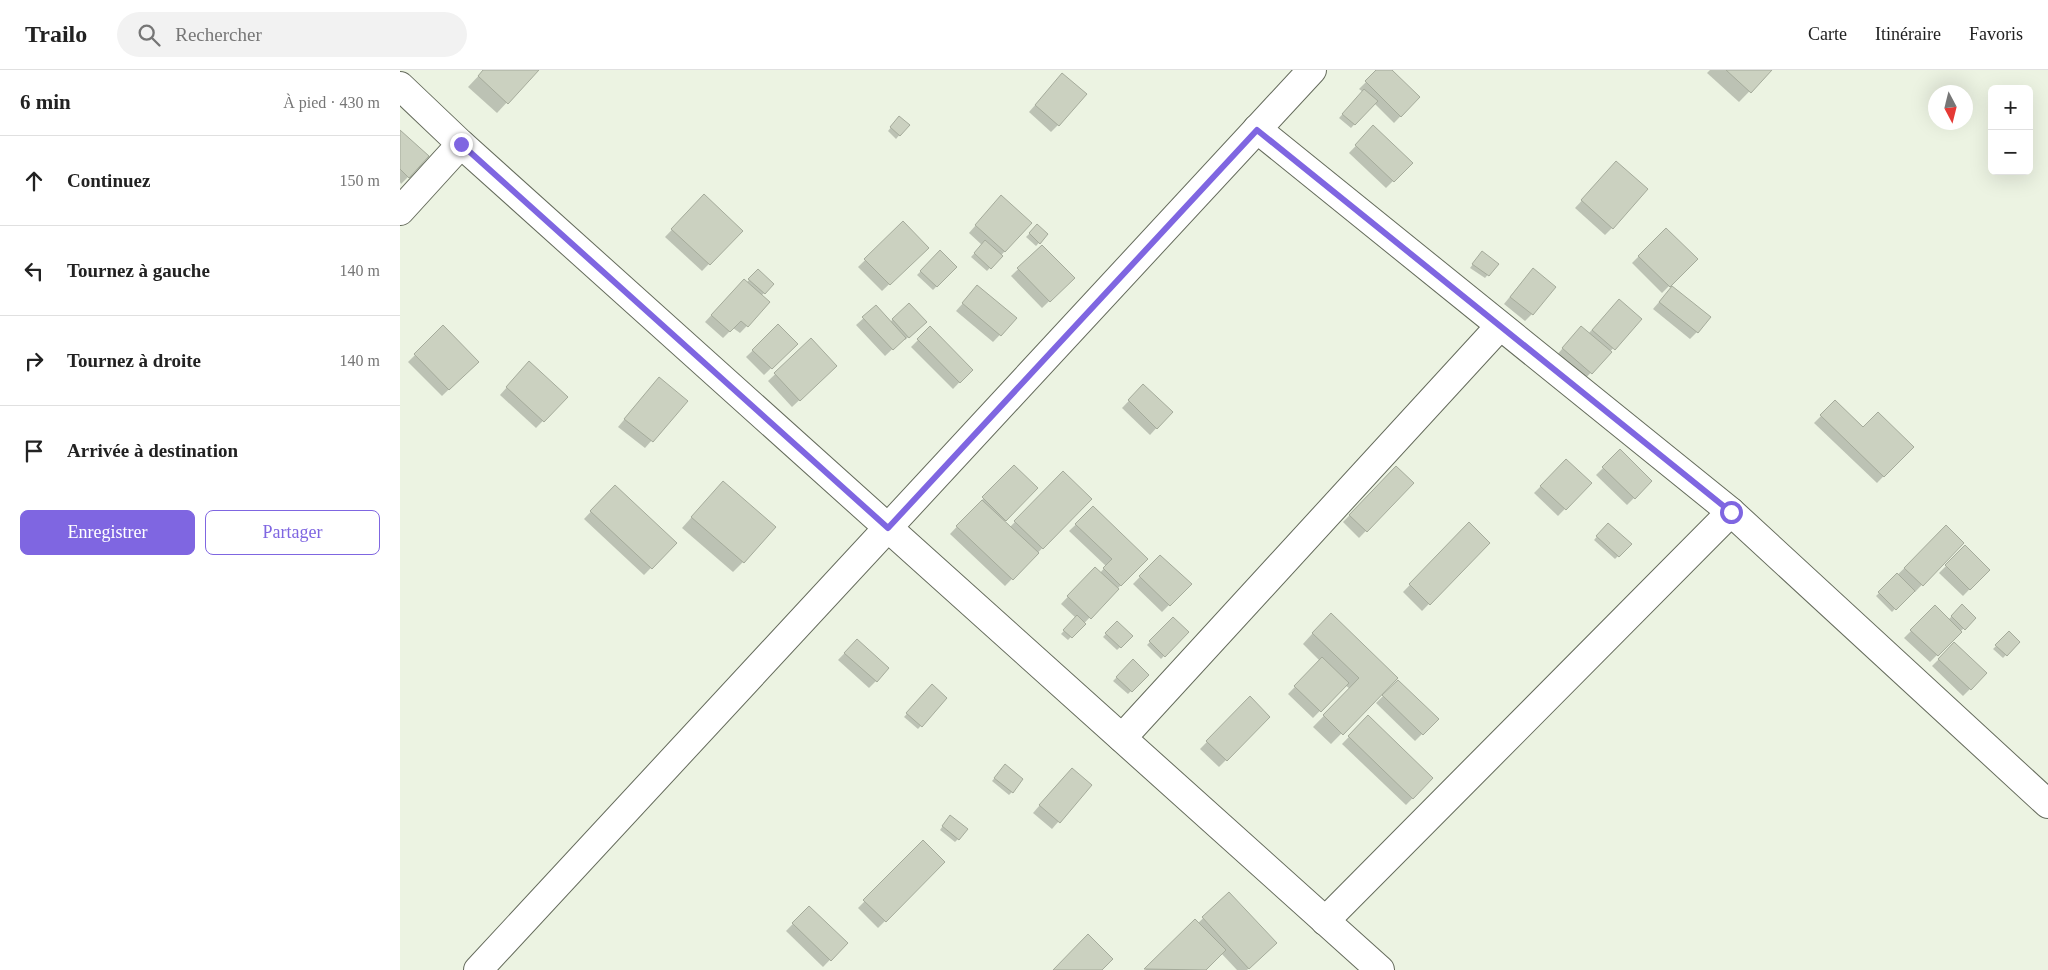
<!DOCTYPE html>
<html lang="fr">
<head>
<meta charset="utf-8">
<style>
	:root { --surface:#fff; --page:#f2f2f2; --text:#222; --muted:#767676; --line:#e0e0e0; --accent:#7f66e1 }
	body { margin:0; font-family:"Times New Roman",serif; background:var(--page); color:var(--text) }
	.controls { position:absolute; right:15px; top:15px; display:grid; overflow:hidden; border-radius:8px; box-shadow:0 5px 20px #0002 }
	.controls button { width:45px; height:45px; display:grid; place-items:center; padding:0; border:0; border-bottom:1px solid var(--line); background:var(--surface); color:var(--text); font:25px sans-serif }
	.compass { position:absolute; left:1528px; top:15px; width:45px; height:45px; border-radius:50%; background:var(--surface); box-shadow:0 5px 20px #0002; rotate:173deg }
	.stop { position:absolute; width:15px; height:15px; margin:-11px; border:4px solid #7f66e1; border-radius:50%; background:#fff }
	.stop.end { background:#7f66e1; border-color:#fff; box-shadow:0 1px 5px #0008 }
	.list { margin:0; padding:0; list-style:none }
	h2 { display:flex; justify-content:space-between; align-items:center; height:65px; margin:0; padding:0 20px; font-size:21px }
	h2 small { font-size:16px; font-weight:400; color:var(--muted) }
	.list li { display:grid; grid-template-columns:32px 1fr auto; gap:15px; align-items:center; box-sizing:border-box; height:90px; padding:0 20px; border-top:1px solid var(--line) }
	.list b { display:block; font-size:19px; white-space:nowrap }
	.list em { font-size:16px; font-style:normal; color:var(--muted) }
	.actions { display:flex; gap:10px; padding:15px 20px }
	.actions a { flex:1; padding:11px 0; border:1px solid var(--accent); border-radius:8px; text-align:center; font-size:18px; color:var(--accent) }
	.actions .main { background:var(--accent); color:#fff }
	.icon { flex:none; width:28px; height:28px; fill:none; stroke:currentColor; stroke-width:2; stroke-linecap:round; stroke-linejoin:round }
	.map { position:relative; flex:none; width:1648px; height:900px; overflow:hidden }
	header { display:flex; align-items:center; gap:30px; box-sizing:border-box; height:70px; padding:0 25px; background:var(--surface); border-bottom:1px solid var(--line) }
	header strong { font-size:24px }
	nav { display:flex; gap:28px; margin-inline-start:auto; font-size:18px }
	.search { width:350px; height:45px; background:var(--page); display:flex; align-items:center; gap:12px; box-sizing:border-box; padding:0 18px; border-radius:28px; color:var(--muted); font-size:19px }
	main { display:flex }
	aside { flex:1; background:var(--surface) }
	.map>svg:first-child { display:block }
	.shadow { fill:#0003 }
	.building { fill:#cbd1c0; stroke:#a5ab9b }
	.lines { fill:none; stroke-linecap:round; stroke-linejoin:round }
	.minor-casing { stroke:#656b5c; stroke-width:30 }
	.minor { stroke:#fff; stroke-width:28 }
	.route { stroke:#7f66e1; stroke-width:6 }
</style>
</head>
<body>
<header>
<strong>Trailo</strong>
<div class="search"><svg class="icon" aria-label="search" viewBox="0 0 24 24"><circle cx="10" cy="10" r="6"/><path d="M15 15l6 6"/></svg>Rechercher</div>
<nav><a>Carte</a><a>Itinéraire</a><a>Favoris</a></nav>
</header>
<main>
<aside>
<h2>6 min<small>À pied · 430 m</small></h2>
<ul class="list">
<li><svg class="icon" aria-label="ahead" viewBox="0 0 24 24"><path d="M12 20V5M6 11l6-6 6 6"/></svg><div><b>Continuez</b></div><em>150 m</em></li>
<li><svg class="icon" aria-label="left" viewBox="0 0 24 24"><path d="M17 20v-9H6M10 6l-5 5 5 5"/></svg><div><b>Tournez à gauche</b></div><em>140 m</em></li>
<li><svg class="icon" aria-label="right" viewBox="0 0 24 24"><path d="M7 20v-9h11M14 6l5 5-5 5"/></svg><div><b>Tournez à droite</b></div><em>140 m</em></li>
<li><svg class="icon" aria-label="arrive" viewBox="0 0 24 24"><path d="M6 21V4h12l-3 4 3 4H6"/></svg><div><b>Arrivée à destination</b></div></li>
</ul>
<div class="actions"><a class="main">Enregistrer</a><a>Partager</a></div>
</aside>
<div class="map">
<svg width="1648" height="900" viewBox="0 0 1648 900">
	<rect width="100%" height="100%" fill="#ecf3e2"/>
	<g class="shadow">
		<path d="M84,0H137L97,43L68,17Z"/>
		<path d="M978,0H990L1019,27L994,53L974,33L951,58L939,48L963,22L959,19Z"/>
		<path d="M1310,0H1370L1339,32L1307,3Z"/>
		<path d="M656,11L658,55L651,62L629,42Z"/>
		<path d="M496,51L508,55L496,69L488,61Z"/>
		<path d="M0,62L8,107L1,114L0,112Z"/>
		<path d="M967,64L1011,93L986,118L949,83Z"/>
		<path d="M1210,100L1212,158L1205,165L1175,138Z"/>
		<path d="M304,126L341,161L302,201L265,167Z"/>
		<path d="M594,134L630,153L587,201L571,187L582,175L569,163Z"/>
		<path d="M503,153L527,178L482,221L458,197Z"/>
		<path d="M637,156L647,164L636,176L626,167Z"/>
		<path d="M1266,159L1296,189L1262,223L1232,193Z"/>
		<path d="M642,176L673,208L642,238L611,206Z"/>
		<path d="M540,182L555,197L533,220L517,205Z"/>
		<path d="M1079,186L1097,194L1085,208L1070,198Z"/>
		<path d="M358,201L373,214L361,226L369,233L340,263L333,258L323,268L305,252L337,217L347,212Z"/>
		<path d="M1126,207L1132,244L1125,251L1104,234Z"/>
		<path d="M571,224L615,249L593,272L556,241Z"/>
		<path d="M1265,225L1297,262L1290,269L1253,239Z"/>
		<path d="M509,235L525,252L505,270L504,268L485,286L456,255L476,237L490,252Z"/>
		<path d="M1212,238L1240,249L1184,310L1156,286L1174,265L1188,264Z"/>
		<path d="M378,256L396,274L364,305L346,287Z"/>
		<path d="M43,257L77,292L42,326L8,292Z"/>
		<path d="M530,258L571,300L553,319L511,277Z"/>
		<path d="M411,270L428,303L392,337L368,311Z"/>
		<path d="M122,300L166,327L136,358L100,325Z"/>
		<path d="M252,316L286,331L245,378L218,357Z"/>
		<path d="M743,316L771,342L750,365L722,338Z"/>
		<path d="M1435,332L1463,359L1512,377L1477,413L1414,353Z"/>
		<path d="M1220,381L1251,411L1227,435L1196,405Z"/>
		<path d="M1166,391L1190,413L1158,446L1134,423Z"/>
		<path d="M614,396L637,418L604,452L610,457L663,403L691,429L605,516L550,464Z"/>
		<path d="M996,398L1012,413L959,468L943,452Z"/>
		<path d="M323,412L343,492L333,502L282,458Z"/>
		<path d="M215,416L275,473L244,505L184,449Z"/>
		<path d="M693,438L746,489L668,570L661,564L676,548L661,534L695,498L700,503L706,496L669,461Z"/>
		<path d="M1069,454L1088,473L1022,541L1003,522Z"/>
		<path d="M1208,454L1230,474L1215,489L1194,470Z"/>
		<path d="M1546,457L1562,473L1515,522L1513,520L1492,542L1476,526Z"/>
		<path d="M1565,477L1588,500L1563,526L1539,503Z"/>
		<path d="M760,486L790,514L762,542L733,514Z"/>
		<path d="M1562,536L1574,548L1530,592L1504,568L1535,537L1548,550Z"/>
		<path d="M773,548L787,562L761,589L747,575Z"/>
		<path d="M717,552L732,566L717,580L703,567Z"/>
		<path d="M920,555L996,608L931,674L913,657L950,619L945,615L913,648L888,624L920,591L903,574Z"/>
		<path d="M1609,563L1618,572L1603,588L1593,579Z"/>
		<path d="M457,570L476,611L469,618L438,590Z"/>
		<path d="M1554,574L1586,603L1563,626L1532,596Z"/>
		<path d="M733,591L747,605L728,624L713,611Z"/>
		<path d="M998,611L1037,649L1015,671L976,633Z"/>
		<path d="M532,616L546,628L518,659L504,647Z"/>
		<path d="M850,628L869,647L819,697L800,679Z"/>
		<path d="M968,647L1032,708L1006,735L942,674Z"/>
		<path d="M602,699L612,722L609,725L592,711Z"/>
		<path d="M665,706L690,715L652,759L633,743Z"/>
		<path d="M547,750L558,769L555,772L540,760Z"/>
		<path d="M523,772L544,792L478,858L458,838Z"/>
		<path d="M829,824L869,880L847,900H837L821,883L804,900H745L795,850L798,853Z"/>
		<path d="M409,837L446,873L423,897L386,861Z"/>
	</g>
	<g class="building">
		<path d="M83,0H139L108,34L78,6Z"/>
		<path d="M976,0H992L1020,27L1001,47L965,11Z"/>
		<path d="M1326,0H1372L1351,23Z"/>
		<path d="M662,3L687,24L659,56L635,35Z"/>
		<path d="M964,19L978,31L955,55L942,44Z"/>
		<path d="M499,46L510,55L500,66L490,57Z"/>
		<path d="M973,55L1013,93L994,112L955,75Z"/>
		<path d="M0,60L29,86L9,108L0,99Z"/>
		<path d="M1216,91L1248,119L1213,159L1181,130Z"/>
		<path d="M304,124L343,161L310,195L271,159Z"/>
		<path d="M601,125L632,153L605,182L575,155Z"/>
		<path d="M503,151L529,178L490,215L464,189Z"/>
		<path d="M637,154L648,164L640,174L629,163Z"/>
		<path d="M1266,158L1298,189L1270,217L1238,186Z"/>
		<path d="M585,170L603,186L591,199L574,183Z"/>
		<path d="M642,175L675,208L650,232L617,198Z"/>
		<path d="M540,180L557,197L537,217L520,201Z"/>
		<path d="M1082,181L1099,194L1089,206L1072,194Z"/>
		<path d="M1133,198L1156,217L1133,245L1110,227Z"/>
		<path d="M358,199L374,214L365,224L348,209Z"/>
		<path d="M344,209L370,232L348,257L341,251L330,262L311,245Z"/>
		<path d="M577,215L617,248L601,266L562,233Z"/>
		<path d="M1272,216L1311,247L1298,263L1259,232Z"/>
		<path d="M1219,229L1242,249L1215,280L1192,260Z"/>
		<path d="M509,233L527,252L509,268L492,249Z"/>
		<path d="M476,235L506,268L493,280L462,247Z"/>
		<path d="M378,254L398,274L372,299L352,280Z"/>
		<path d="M43,255L79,292L49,320L14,284Z"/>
		<path d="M530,256L573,300L560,313L517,269Z"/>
		<path d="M1181,256L1212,282L1192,304L1162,278Z"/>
		<path d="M411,268L437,296L400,331L374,303Z"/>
		<path d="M129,291L168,327L144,352L106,317Z"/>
		<path d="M259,307L288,331L253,372L224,349Z"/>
		<path d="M743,314L773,342L757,359L728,330Z"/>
		<path d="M1435,330L1463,357L1478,342L1514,377L1484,407L1420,345Z"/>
		<path d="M1220,379L1252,411L1235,429L1202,397Z"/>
		<path d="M1166,389L1192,413L1166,440L1140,416Z"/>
		<path d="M614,395L638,418L606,451L582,427Z"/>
		<path d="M996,396L1014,413L967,462L949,445Z"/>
		<path d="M663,401L692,429L643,479L614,451Z"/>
		<path d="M323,411L376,457L344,493L291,447Z"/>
		<path d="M215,415L277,473L252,499L190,441Z"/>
		<path d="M582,430L639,483L613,510L556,456Z"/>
		<path d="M693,436L748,489L721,516L703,498L712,489L675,454Z"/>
		<path d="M1069,452L1090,473L1030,535L1009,514Z"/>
		<path d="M1208,453L1232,474L1219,487L1196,466Z"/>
		<path d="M1546,455L1564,473L1523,516L1504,498Z"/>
		<path d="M1565,475L1590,500L1570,520L1545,495Z"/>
		<path d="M760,485L792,514L770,536L739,506Z"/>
		<path d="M695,497L719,519L691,549L667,526Z"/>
		<path d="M1497,503L1515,521L1496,540L1478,522Z"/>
		<path d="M1562,534L1576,548L1565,560L1551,546Z"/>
		<path d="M1535,535L1562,562L1538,586L1510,560Z"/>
		<path d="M931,543L998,608L943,665L923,645L959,608L912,563Z"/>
		<path d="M677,545L686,554L672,568L663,560Z"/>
		<path d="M773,547L789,562L765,587L749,571Z"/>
		<path d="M717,551L733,566L721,578L705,563Z"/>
		<path d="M1609,561L1620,572L1607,586L1595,575Z"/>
		<path d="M457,569L489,598L477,612L444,583Z"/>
		<path d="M1554,572L1587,603L1571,620L1538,589Z"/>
		<path d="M922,587L949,613L921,642L894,616Z"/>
		<path d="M733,589L749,605L732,622L716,607Z"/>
		<path d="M998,610L1039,649L1023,665L982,625Z"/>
		<path d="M532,614L547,628L522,657L506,643Z"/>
		<path d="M850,626L870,647L827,691L806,671Z"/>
		<path d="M968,645L1033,708L1013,729L948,666Z"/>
		<path d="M605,694L623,709L613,723L594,708Z"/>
		<path d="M672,698L692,715L660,753L639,735Z"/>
		<path d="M550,745L568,759L559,770L542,756Z"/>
		<path d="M523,770L545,792L486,852L463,830Z"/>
		<path d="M829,822L877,873L849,899L802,847Z"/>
		<path d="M409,836L448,873L431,891L392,853Z"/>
		<path d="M795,849L826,880L806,900L744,899Z"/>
		<path d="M688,864L713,889L702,900H653Z"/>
	</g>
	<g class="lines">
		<g class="minor-casing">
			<g id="minor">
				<path d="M0,16L61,74L980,900"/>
				<path d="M857,59L1331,442L1648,734"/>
				<path d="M0,141L61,74"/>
				<path d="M722,668L1100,256"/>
				<path d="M925,851L1331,442"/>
				<path d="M78,900L912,0"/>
			</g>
		</g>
		<use href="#minor" class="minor"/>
	</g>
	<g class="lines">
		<path class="route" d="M61,74L488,458L857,60L1331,442"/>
	</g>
</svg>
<div class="controls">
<button>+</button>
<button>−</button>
</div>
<svg class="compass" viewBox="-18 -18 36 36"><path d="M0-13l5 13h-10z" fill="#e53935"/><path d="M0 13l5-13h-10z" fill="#767676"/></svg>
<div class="stop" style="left:1331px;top:442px"></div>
<div class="stop end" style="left:61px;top:74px"></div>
</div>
</main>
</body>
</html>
